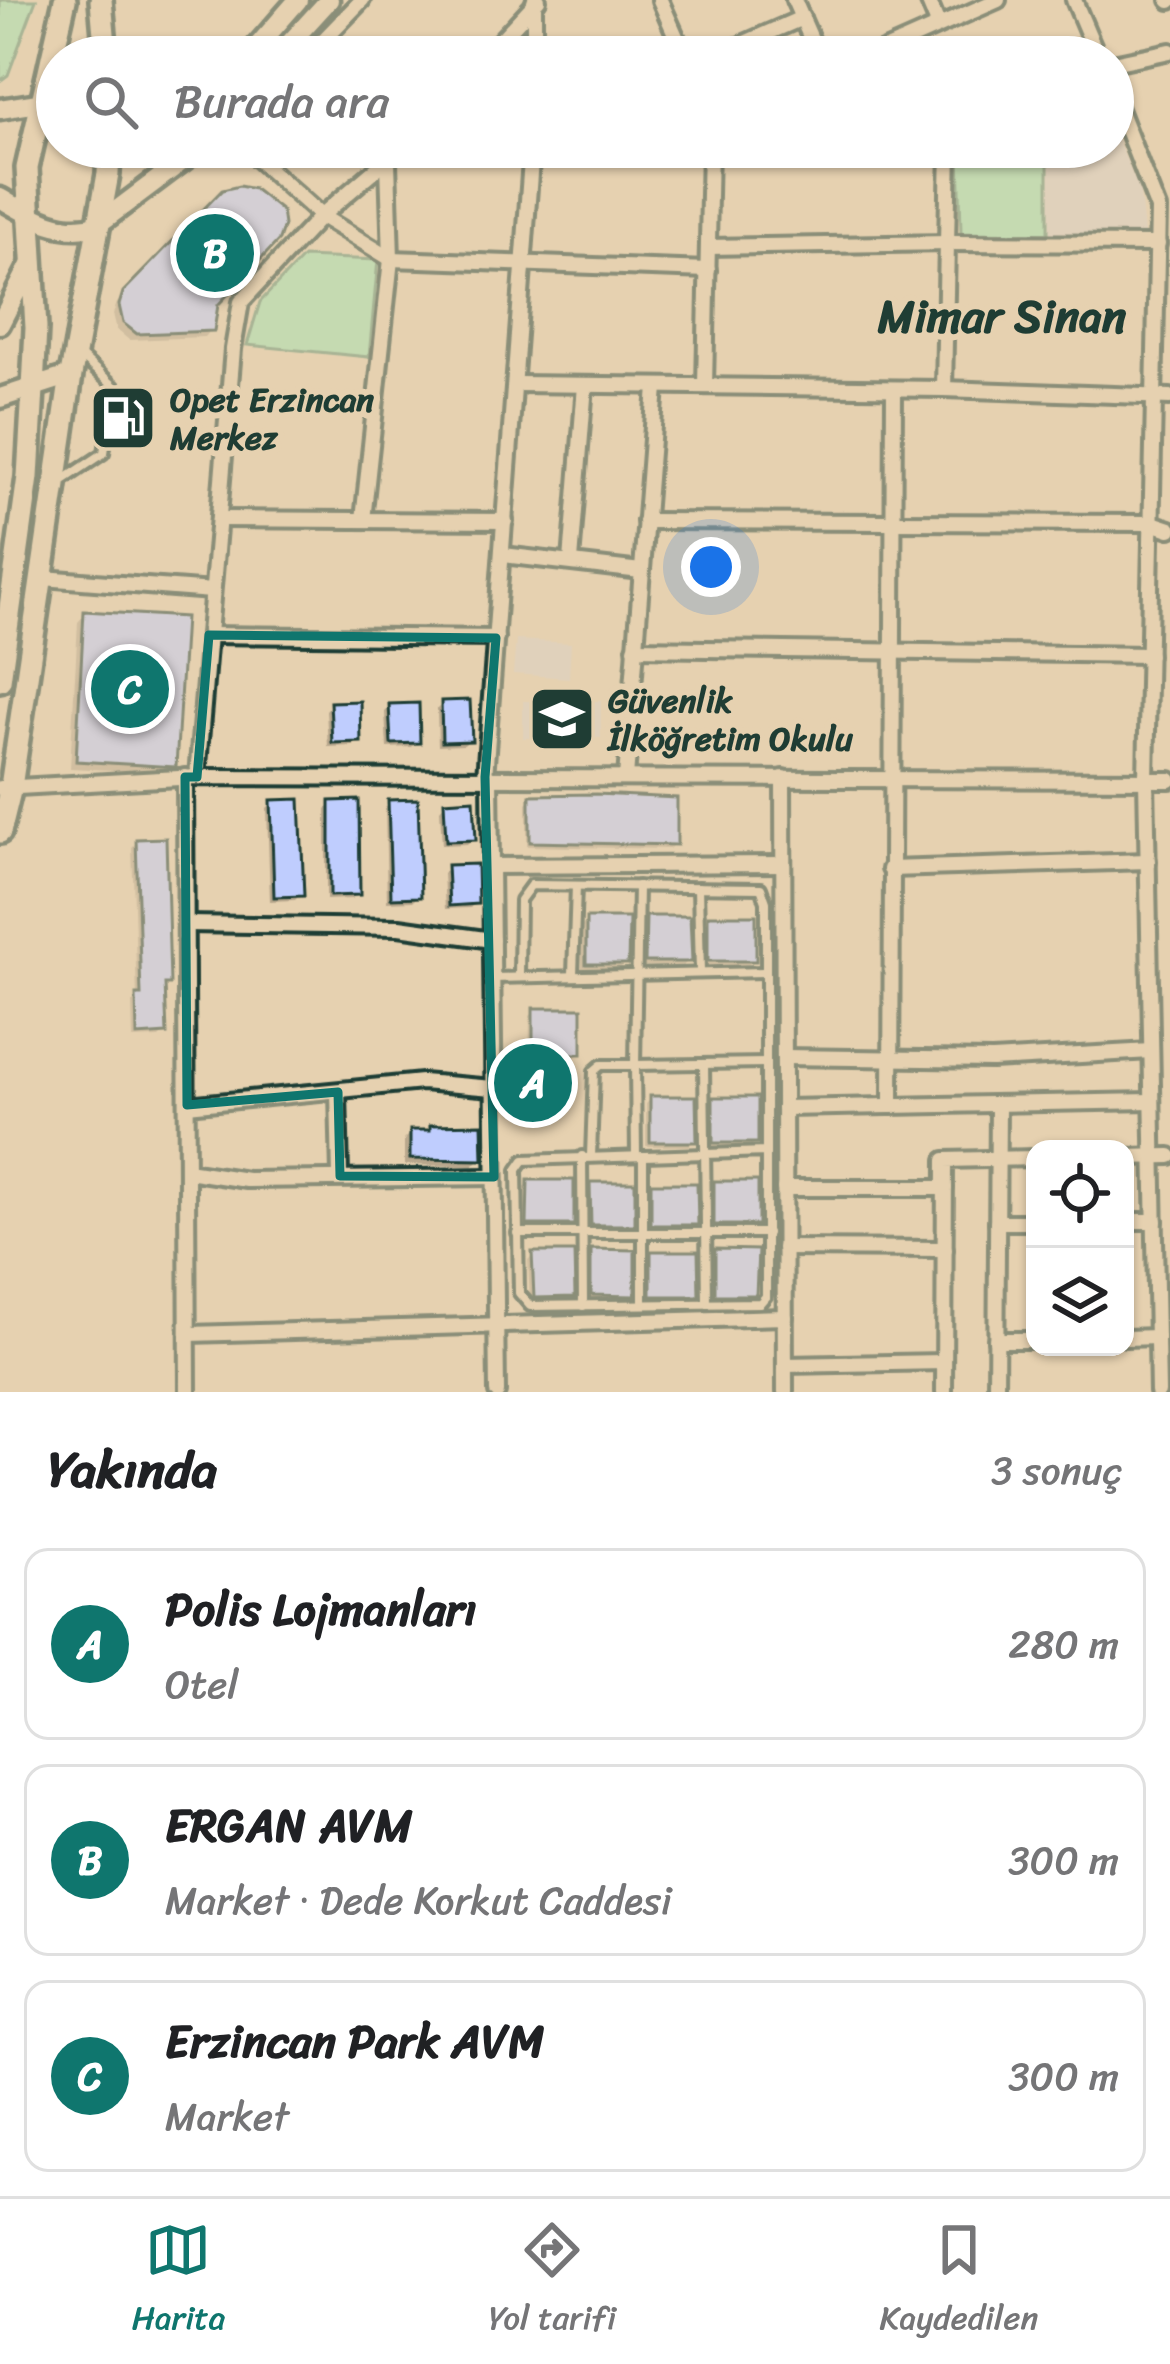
<!DOCTYPE html>
<html lang="tr">
<head>
<meta charset="utf-8">
<style>
	:root { --surface:#fff; --page:#f6f6f6; --text:#202124; --muted:#757577; --line:#e0e0e0; --accent:#0f766e }
	body { margin:0; font-family:Sriracha,sans-serif; background:var(--page); color:var(--text) }
	.controls { position:absolute; right:36px; bottom:36px; display:grid; overflow:hidden; border-radius:24px; box-shadow:0 3px 9px #0004 }
	.controls button { width:108px; height:108px; display:grid; place-items:center; padding:0; border:0; border-bottom:3px solid var(--line); background:var(--surface); color:var(--text); font:60px sans-serif }
	.you { position:absolute; left:711px; top:567px; width:42px; height:42px; margin:-30px; border:9px solid #fff; border-radius:50%; background:#1a73e8; box-shadow:0 0 0 18px #1a73e833 }
	.badge { display:grid; place-items:center; width:78px; height:78px; border-radius:50%; background:var(--accent); color:#fff; font-size:39px; font-weight:700 }
	.pin { position:absolute; translate:-50% -50%; border:6px solid #fff; box-shadow:0 3px 12px #0006 }
	.list { margin:0; padding:0; list-style:none }
	h2 { display:flex; justify-content:space-between; align-items:center; height:156px; margin:0; padding:0 48px; font-size:51px }
	h2 small { font-size:39px; font-weight:400; color:var(--muted) }
	.list li { display:grid; grid-template-columns:78px 1fr auto; gap:36px; align-items:center; box-sizing:border-box; height:192px; margin:0 24px 24px; padding:0 24px; border:3px solid var(--line); border-radius:24px }
	.list b { display:block; font-size:45px; white-space:nowrap }
	.list p { margin:0; font-size:39px; white-space:nowrap; color:var(--muted) }
	.list em { font-size:39px; font-style:normal; color:var(--muted) }
	.icon { flex:none; width:66px; height:66px; fill:none; stroke:currentColor; stroke-width:2; stroke-linecap:round; stroke-linejoin:round }
	.map { position:relative; flex:none; width:1170px; height:1392px; overflow:hidden }
	.search { position:absolute; background:var(--surface); box-shadow:0 3px 9px #0004; left:36px; right:36px; top:36px; height:132px; display:flex; align-items:center; gap:30px; box-sizing:border-box; padding:0 42px; border-radius:66px; color:var(--muted); font-size:45px }
	.sheet { height:804px; background:var(--surface) }
	nav { display:flex; justify-content:space-around; align-items:center; box-sizing:border-box; height:168px; border-top:3px solid var(--line); background:var(--surface); font-size:33px; color:var(--muted) }
	nav a { display:grid; justify-items:center; gap:6px }
	nav .on { color:var(--accent) }
	.map>svg:first-child { display:block }
	.built { fill:#dad0c7 }
	.green { fill:#9de4b2; stroke:#5e9073; stroke-width:3 }
	.shadow { fill:#0003 }
	.building { fill:#bfcdfe; stroke:#1f3d34; stroke-width:3 }
	.lines { fill:none; stroke-linecap:round; stroke-linejoin:round }
	.lane-casing { stroke:#1f3d34; stroke-width:16 }
	.street-casing { stroke:#1f3d34; stroke-width:22 }
	.secondary-casing { stroke:#1f3d34; stroke-width:27 }
	.primary-casing { stroke:#1f3d34; stroke-width:30 }
	.lane { stroke:#e6d1b0; stroke-width:8 }
	.street { stroke:#e6d1b0; stroke-width:14 }
	.secondary { stroke:#e6d1b0; stroke-width:18 }
	.primary { stroke:#e6d1b0; stroke-width:21 }
	.marked { fill:none; stroke:#0f766e; stroke-width:9; stroke-linejoin:round }
	.labels { text-anchor:middle; stroke-width:12; stroke-linejoin:round; paint-order:stroke }
	.poi-label { font-size:33px; font-weight:bold; fill:#1f3d34; stroke:#e6d1b0; text-anchor:start }
	.district-label { font-size:45px; font-weight:bold; fill:#1f3d34; stroke:#e6d1b0 }
</style>
</head>
<body>
<div class="map">
<svg width="1170" height="1392" viewBox="0 0 1170 1392">
	<rect width="100%" height="100%" fill="#e6d1b0"/>
	<filter id="ink" filterUnits="userSpaceOnUse"><feTurbulence type="fractalNoise" baseFrequency=".00833" numOctaves="2"/><feDisplacementMap in="SourceGraphic" scale="24" xChannelSelector="R" yChannelSelector="G"/><feConvolveMatrix kernelMatrix="1 2 1 2 8 2 1 2 1" color-interpolation-filters="sRGB"/></filter>
	<g filter="url(#ink)">
		<g class="built">
			<path d="M1113,128L1140,192L1144,233L1139,238L1048,234V147H1113Z"/>
			<path d="M516,640L571,643L569,678L513,674Z"/>
			<rect x="523" y="701" width="78" height="37"/>
		</g>
		<g class="green">
			<path d="M0,0H36L8,75L0,81Z"/>
			<path d="M959,147H1048V234L961,233Z"/>
			<path d="M303,257L378,260L369,357L247,345L260,302Z"/>
		</g>
		<g class="shadow">
			<path d="M223,193L211,329L204,337L129,340L117,330L113,314L117,303Z"/>
			<path d="M85,614L173,765L166,773L70,768L78,622Z"/>
			<path d="M442,704L469,740L464,745L438,746L437,709Z"/>
			<path d="M331,705L358,741L353,746L328,747L326,710Z"/>
			<path d="M390,707L417,742L412,747L387,748L385,712Z"/>
			<path d="M532,798L674,844L669,849L527,846V803Z"/>
			<path d="M272,803L301,894L295,900L270,901L267,808Z"/>
			<path d="M390,803L418,896L413,901L387,902L385,808Z"/>
			<path d="M445,803L472,839L467,844L442,845L440,809Z"/>
			<path d="M331,804L357,894L351,899L326,900V809Z"/>
			<path d="M137,842L167,982L162,987L164,1033L159,1038L133,1039L132,1003L137,998L132,847Z"/>
			<path d="M448,868L475,903L470,908L445,909L443,873Z"/>
			<path d="M709,918L753,960L748,965H704V923Z"/>
			<path d="M647,919L688,961L683,966H641L642,924Z"/>
			<path d="M587,921L625,963L620,968H582V926Z"/>
			<path d="M535,1011L579,1053L574,1058H529L530,1016Z"/>
			<path d="M651,1099L694,1141L689,1146H646V1104Z"/>
			<path d="M714,1100L755,1142L750,1147H709V1105Z"/>
			<path d="M431,1128L480,1159L473,1166L404,1165V1140L411,1133H427Z"/>
			<path d="M529,1183L571,1224L566,1229H524V1188Z"/>
			<path d="M715,1184L755,1224L750,1229H710V1189Z"/>
			<path d="M592,1185L632,1224L627,1229H587V1190Z"/>
			<path d="M652,1186L695,1224L690,1229H647V1191Z"/>
			<path d="M592,1252L632,1294L627,1299H587V1257Z"/>
			<path d="M716,1252L753,1294L748,1299H711V1257Z"/>
			<path d="M652,1254L696,1294L691,1299L647,1300V1259Z"/>
			<path d="M533,1255L572,1296L567,1301L530,1302L528,1260Z"/>
		</g>
		<g class="building">
			<path d="M239,186L254,189L282,211L284,225L279,240L218,305L214,331L137,334L123,323L119,305L123,292L222,190Z"/>
			<path d="M121,394L144,397L140,441L115,438Z"/>
			<path d="M84,611L185,617L176,767L76,761Z"/>
			<path d="M470,700L472,741L442,742L441,701Z"/>
			<path d="M360,701L361,742L332,743L330,702Z"/>
			<path d="M419,703L420,743L391,744L389,704Z"/>
			<path d="M596,794L677,798V845L530,842V795Z"/>
			<path d="M300,799L304,896L274,897L271,800Z"/>
			<path d="M418,799L421,897L391,898L388,800Z"/>
			<path d="M474,799L476,840L446,841L444,801Z"/>
			<path d="M359,800L360,895L330,896V801Z"/>
			<path d="M166,838L170,984H165L167,1034L137,1036L136,995H141L136,839Z"/>
			<path d="M477,864L478,904L449,906L447,865Z"/>
			<rect x="708" y="915" width="48" height="46"/>
			<path d="M646,916H690L692,962H645Z"/>
			<path d="M586,918H629L628,964H586Z"/>
			<rect x="533" y="1008" width="49" height="46"/>
			<path d="M650,1096H696L697,1142H650Z"/>
			<rect x="713" y="1097" width="45" height="46"/>
			<path d="M482,1124L483,1160L410,1159V1130H430V1125Z"/>
			<path d="M528,1180H574V1225H527Z"/>
			<rect x="714" y="1181" width="44" height="44"/>
			<path d="M590,1182H635V1225H591Z"/>
			<path d="M651,1183H697L698,1225H651Z"/>
			<path d="M591,1249L635,1250V1296L591,1295Z"/>
			<path d="M715,1249L758,1250L756,1295H715Z"/>
			<path d="M651,1251H698L699,1296H651Z"/>
			<path d="M532,1252H574L575,1297L534,1298Z"/>
		</g>
		<g class="lines">
			<g class="lane-casing">
				<g id="lane">
					<path d="M59,483L104,453L114,386L78,354"/>
					<path d="M698,887L700,973"/>
					<path d="M573,974L576,886"/>
					<path d="M519,976L520,900L531,885L761,888L766,902V1296L760,1303L530,1306L519,1293L517,1170L524,1160L766,1152"/>
					<path d="M493,978L764,972"/>
					<path d="M704,1064L707,1303"/>
					<path d="M582,1156L583,1306"/>
					<path d="M591,1156L594,1071L601,1065H635L638,886"/>
					<path d="M636,1156L635,1065L766,1063"/>
					<path d="M643,1156V1304"/>
					<path d="M517,1233H767"/>
				</g>
			</g>
			<g class="street-casing">
				<g id="street">
					<path d="M660,0L685,57"/>
					<path d="M794,0L819,57"/>
					<path d="M928,0L938,24"/>
					<path d="M1074,0L1098,57"/>
					<path d="M1169,0L1170,1"/>
					<path d="M307,57L362,0"/>
					<path d="M485,57L538,0"/>
					<path d="M534,57V2"/>
					<path d="M713,57L802,18"/>
					<path d="M869,57L998,0"/>
					<path d="M1113,63L1170,51"/>
					<path d="M1113,94L1158,209L1146,779L1158,1392"/>
					<path d="M244,147L321,216L391,259L708,270"/>
					<path d="M709,247L949,243L1158,244"/>
					<path d="M517,384L944,389L1170,397"/>
					<path d="M705,386L710,147"/>
					<path d="M944,389L949,147"/>
					<path d="M219,519L505,521"/>
					<path d="M363,520L391,259L388,162"/>
					<path d="M645,521L1152,523L1170,529"/>
					<path d="M503,555L641,571"/>
					<path d="M571,561L585,385"/>
					<path d="M43,578L212,591"/>
					<path d="M209,635L496,638"/>
					<path d="M635,648L1149,655"/>
					<path d="M185,777L188,1392"/>
					<path d="M197,777L233,349L241,302L321,216L402,147"/>
					<path d="M485,777L532,147"/>
					<path d="M490,777L497,1392"/>
					<path d="M626,778L656,387"/>
					<path d="M783,778L785,1392"/>
					<path d="M0,788L197,777L1170,780"/>
					<path d="M491,866L783,864"/>
					<path d="M890,869L1148,861"/>
					<path d="M186,924L399,927L492,940"/>
					<path d="M784,1057L992,1060L1151,1051"/>
					<path d="M338,1092L340,1176"/>
					<path d="M187,1105L422,1082L493,1088"/>
					<path d="M891,1106L894,389"/>
					<path d="M784,1108L1152,1101"/>
					<path d="M1125,1157L1170,1156"/>
					<path d="M187,1171L247,1180L494,1177"/>
					<path d="M784,1188H945"/>
					<path d="M1125,1221H1155"/>
					<path d="M997,1222H1035"/>
					<path d="M784,1248L945,1249"/>
					<path d="M189,1334L785,1317"/>
					<path d="M1125,1338L1157,1337"/>
					<path d="M996,1340H1035"/>
					<path d="M785,1365L944,1362"/>
					<path d="M944,1392L945,1160L1035,1158"/>
					<path d="M996,1392L998,1104"/>
				</g>
			</g>
			<g class="secondary-casing">
				<g id="secondary">
					<path d="M248,57L298,0"/>
					<path d="M277,57L329,0"/>
					<path d="M0,109L57,100"/>
					<path d="M0,198C31,216 60,236 97,225L201,147"/>
					<path d="M0,324L31,263"/>
					<path d="M0,398L71,375"/>
				</g>
			</g>
			<g class="primary-casing">
				<g id="primary">
					<path d="M101,0L106,57"/>
					<path d="M0,680L28,477L33,389L36,328L27,168L65,0"/>
					<path d="M0,832L11,787L71,375L108,174L109,147"/>
				</g>
			</g>
			<use href="#lane" class="lane"/>
			<use href="#street" class="street"/>
			<use href="#secondary" class="secondary"/>
			<use href="#primary" class="primary"/>
		</g>
	</g>
	<path d="M0 0H1170V1392H0ZM209,635L496,638L485,777L494,1177L340,1176L338,1092L187,1105L185,777H197Z" fill="#e6d1b0" fill-opacity=".55" fill-rule="evenodd"/>
	<path class="marked" d="M209,635L496,638L485,777L494,1177L340,1176L338,1092L187,1105L185,777H197Z"/>
	<defs>
		<g id="fuel-square" transform="scale(3.45)"><rect x="-9" y="-9" width="18" height="18" rx="4" fill="#1f3d34" stroke="#e6d1b0"/><path d="M-5.5-6h7V0h2V4h1.3V-2.5L3-4.5l.8-.8L6-3V5H2.5V1h-1V6h-7ZM-4.2-4.7v3.2H.2V-4.7Z" fill="#fff"/></g>
		<g id="school-square" transform="scale(3.45)"><rect x="-9" y="-9" width="18" height="18" rx="4" fill="#1f3d34" stroke="#e6d1b0"/><path d="M0-5L7-2L0 1L-7-2ZM-4 1L0 2.5L4 1V4Q0 6-4 4Z" fill="#fff"/></g>
	</defs>
	<g fill-rule="evenodd">
		<use href="#fuel-square" x="123" y="418"/>
		<use href="#school-square" x="562" y="719"/>
	</g>
	<g class="labels">
		<g class="poi-label">
			<text x="170" y="411">Opet Erzincan<tspan x="170" dy="38">Merkez</tspan></text>
			<text x="608" y="712">Güvenlik<tspan x="608" dy="38">İlköğretim Okulu</tspan></text>
		</g>
		<g class="district-label">
			<text x="1002" y="332">Mimar Sinan</text>
		</g>
	</g>
</svg>
<div class="controls">
<button><svg class="icon" aria-label="locate" viewBox="0 0 24 24"><circle cx="12" cy="12" r="6"/><path d="M12 2v4M12 18v4M2 12h4M18 12h4"/></svg></button>
<button><svg class="icon" aria-label="layers" viewBox="0 0 24 24"><path d="M12 4l9 5-9 5-9-5zM3 14l9 5 9-5"/></svg></button>
</div>
<div class="you"></div>
<div class="pin badge" style="left:533px;top:1083px">A</div>
<div class="pin badge" style="left:215px;top:253px">B</div>
<div class="pin badge" style="left:130px;top:689px">C</div>
<div class="search"><svg class="icon" aria-label="search" viewBox="0 0 24 24"><circle cx="10" cy="10" r="6"/><path d="M15 15l6 6"/></svg>Burada ara</div>
</div>
<section class="sheet">
<h2>Yakında<small>3 sonuç</small></h2>
<ul class="list">
<li><span class="badge">A</span><div><b>Polis Lojmanları</b><p>Otel</p></div><em>280 m</em></li>
<li><span class="badge">B</span><div><b>ERGAN AVM</b><p>Market · Dede Korkut Caddesi</p></div><em>300 m</em></li>
<li><span class="badge">C</span><div><b>Erzincan Park AVM</b><p>Market</p></div><em>300 m</em></li>
</ul>
</section>
<nav>
<a class="on"><svg class="icon" aria-label="map" viewBox="0 0 24 24"><path d="M3 6l6-2 6 2 6-2v14l-6 2-6-2-6 2zM9 4v14M15 6v14"/></svg>Harita</a>
<a><svg class="icon" aria-label="directions" viewBox="0 0 24 24"><path d="M12 3l9 9-9 9-9-9zM9 14v-3h6M13 9l2 2-2 2"/></svg>Yol tarifi</a>
<a><svg class="icon" aria-label="saved" viewBox="0 0 24 24"><path d="M7 4h10v16l-5-4-5 4z"/></svg>Kaydedilen</a>
</nav>
</body>
</html>
